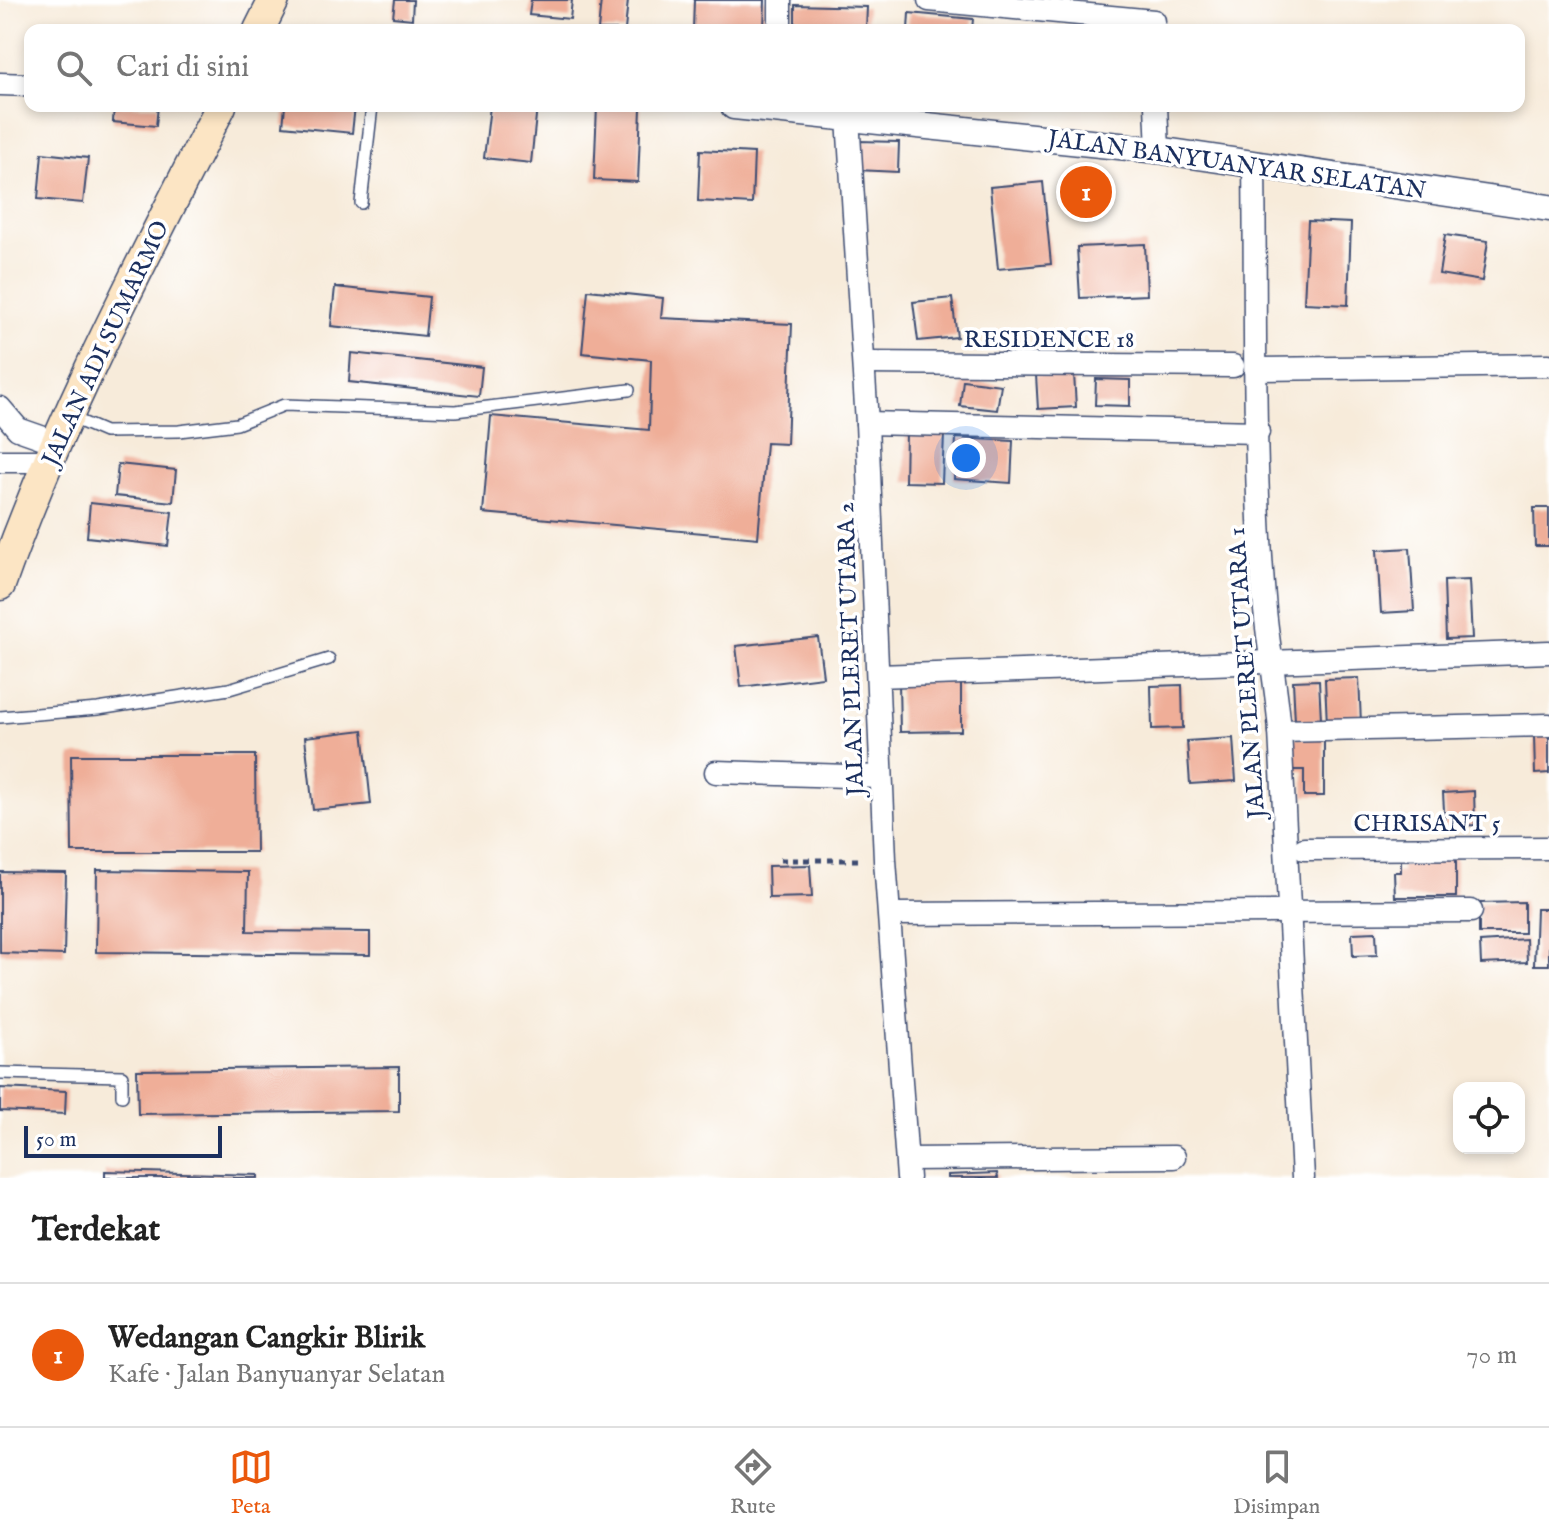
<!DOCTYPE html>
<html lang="id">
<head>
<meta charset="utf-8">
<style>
	:root { --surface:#fff; --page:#f2f2f2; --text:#222; --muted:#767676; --line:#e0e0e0; --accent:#ea580c }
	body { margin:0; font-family:"IM FELL English",serif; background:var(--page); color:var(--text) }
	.controls { position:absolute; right:24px; bottom:24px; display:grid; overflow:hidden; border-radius:16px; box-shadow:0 4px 12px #0003 }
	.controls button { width:72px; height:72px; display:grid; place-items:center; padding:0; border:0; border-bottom:2px solid var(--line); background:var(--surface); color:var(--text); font:40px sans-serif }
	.scale { position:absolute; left:24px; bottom:20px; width:198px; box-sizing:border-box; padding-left:8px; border:4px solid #1b2f5e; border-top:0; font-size:22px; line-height:28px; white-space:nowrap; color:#1b2f5e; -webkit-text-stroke:6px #fff; paint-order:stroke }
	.you { position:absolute; left:966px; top:458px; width:28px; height:28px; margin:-20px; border:6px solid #fff; border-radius:50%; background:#1a73e8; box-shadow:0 0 0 12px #1a73e833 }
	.badge { display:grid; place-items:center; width:52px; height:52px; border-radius:50%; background:var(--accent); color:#fff; font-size:26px; font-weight:700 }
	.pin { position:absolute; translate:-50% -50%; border:4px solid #fff; box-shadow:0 2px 8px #0006 }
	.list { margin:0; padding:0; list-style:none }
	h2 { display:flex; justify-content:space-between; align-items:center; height:104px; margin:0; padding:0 32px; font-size:34px }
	h2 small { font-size:26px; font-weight:400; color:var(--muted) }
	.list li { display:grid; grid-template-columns:52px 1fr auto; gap:24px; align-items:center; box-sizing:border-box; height:144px; padding:0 32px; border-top:2px solid var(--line) }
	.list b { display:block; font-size:30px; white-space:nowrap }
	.list p { margin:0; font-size:26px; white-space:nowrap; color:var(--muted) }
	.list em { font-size:26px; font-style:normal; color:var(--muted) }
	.icon { flex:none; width:44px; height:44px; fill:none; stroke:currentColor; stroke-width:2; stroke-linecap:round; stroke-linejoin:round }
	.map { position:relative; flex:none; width:1549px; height:1178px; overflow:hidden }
	.search { position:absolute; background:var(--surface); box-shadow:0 4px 12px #0003; left:24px; right:24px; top:24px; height:88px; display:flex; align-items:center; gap:20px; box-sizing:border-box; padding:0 28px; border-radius:16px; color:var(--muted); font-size:30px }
	.sheet { height:248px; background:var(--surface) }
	nav { display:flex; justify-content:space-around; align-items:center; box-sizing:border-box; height:112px; border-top:2px solid var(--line); background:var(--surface); font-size:22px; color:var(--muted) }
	nav a { display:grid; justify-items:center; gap:4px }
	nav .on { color:var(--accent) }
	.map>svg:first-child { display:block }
	.building { fill:#efae98 }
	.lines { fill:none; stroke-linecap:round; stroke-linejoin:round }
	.service-casing { stroke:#3c4b71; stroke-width:14 }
	.minor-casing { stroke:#3c4b71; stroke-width:25 }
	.tertiary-casing { stroke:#3c4b71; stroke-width:29 }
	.secondary-casing { stroke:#3c4b71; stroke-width:33 }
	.path { stroke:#3c4b71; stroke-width:5; stroke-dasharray:6 6; stroke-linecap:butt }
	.service { stroke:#fff; stroke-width:11 }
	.minor { stroke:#fff; stroke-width:22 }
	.tertiary { stroke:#fff; stroke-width:26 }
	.secondary { stroke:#fce5c4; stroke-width:30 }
	.labels { text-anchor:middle; stroke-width:7; stroke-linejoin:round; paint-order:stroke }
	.street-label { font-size:24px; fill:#1b2f5e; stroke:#fff }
</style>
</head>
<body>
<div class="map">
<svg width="1549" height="1178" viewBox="0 0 1549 1178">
	<rect width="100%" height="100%" fill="#fff"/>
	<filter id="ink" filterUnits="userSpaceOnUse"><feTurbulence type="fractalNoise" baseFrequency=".0125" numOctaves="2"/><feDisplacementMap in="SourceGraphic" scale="16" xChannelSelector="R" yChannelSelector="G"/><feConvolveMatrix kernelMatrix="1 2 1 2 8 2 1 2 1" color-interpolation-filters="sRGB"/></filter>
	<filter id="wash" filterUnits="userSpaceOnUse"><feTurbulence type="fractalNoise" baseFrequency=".006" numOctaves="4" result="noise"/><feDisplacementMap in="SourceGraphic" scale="32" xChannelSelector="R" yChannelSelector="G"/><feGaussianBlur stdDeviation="1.8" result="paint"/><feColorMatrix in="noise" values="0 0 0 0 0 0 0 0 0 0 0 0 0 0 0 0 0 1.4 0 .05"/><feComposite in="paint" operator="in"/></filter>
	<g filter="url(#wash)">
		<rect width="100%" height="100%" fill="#f7ebda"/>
		<g id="blocks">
			<g class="building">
				<path d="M395,0H413L412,19L393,17Z"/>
				<path d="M531,0H572L570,19L529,15Z"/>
				<path d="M601,0H628L625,30H598Z"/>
				<path d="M694,0H765L764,30H693Z"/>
				<path d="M795,5L867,7L866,30H795Z"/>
				<path d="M909,13L973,19L972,30H908Z"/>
				<path d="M114,106H158L156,126L113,122Z"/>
				<path d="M285,106H355L352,133L283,126Z"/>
				<path d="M490,106H537L531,163L484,158Z"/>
				<path d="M597,106L641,108L638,182L594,180Z"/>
				<path d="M858,141L899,142L898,172L857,170Z"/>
				<path d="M700,150L754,153L752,204L698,201Z"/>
				<path d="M42,153L88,158L83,203L38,199Z"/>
				<path d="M1100,176L1101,206L1073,207L1072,178Z"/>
				<path d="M1043,182L1051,264L998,269L990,187Z"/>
				<path d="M1308,221L1351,223L1348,305L1304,303Z"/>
				<path d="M1445,235L1488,241L1482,281L1439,274Z"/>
				<path d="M1145,244L1147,295L1080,298L1077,247Z"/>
				<path d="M335,287L429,297L425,336L331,326Z"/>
				<path d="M588,290L663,298L661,318L792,324L787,444L766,443L758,538L483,513L491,416L649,430L651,360L582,353Z"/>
				<path d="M952,298L957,337L918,341L913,302Z"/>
				<path d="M351,353L482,367L479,396L349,382Z"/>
				<path d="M1074,374L1076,407L1038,409L1036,375Z"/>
				<path d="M1096,379L1130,380V406L1095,405Z"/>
				<path d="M963,380L1001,385L997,410L960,406Z"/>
				<path d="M906,432L944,434L942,483L905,482Z"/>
				<path d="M956,438L1013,441L1011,483L954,479Z"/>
				<path d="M118,464L176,470L173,502L115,496Z"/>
				<path d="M90,503L172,512L168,546L87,537Z"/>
				<path d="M1534,508H1549V546H1535Z"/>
				<path d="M1410,548L1414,611L1381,613L1377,550Z"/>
				<path d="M1469,580L1472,638L1446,639L1444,581Z"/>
				<path d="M818,637L823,677L741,687L736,646Z"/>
				<path d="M1359,678L1361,723L1327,725L1325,679Z"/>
				<path d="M1319,680L1321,720L1295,721L1293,681Z"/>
				<path d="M961,681V731L900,732L899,682Z"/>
				<path d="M1182,685L1183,728L1152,729L1151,686Z"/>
				<path d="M363,730L371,804L313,810L305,737Z"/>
				<path d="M1549,734V773L1535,774L1534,735Z"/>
				<path d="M1233,738L1236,781L1190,784L1187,741Z"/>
				<path d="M1292,738H1324V796H1304V770H1292Z"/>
				<path d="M71,755H255L256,852H72Z"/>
				<path d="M1474,791L1475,825L1445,827L1443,793Z"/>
				<path d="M1456,854V897H1395L1394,872H1401V855Z"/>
				<path d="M810,865L812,897L769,898L768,866Z"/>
				<path d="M97,870L248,872L247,931L370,932V955L96,952Z"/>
				<path d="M0,872L66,873L64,955L0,953Z"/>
				<path d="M1524,902V933H1479V903Z"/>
				<path d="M1536,909H1549V965H1534Z"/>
				<path d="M1376,932L1377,955L1353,956L1352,933Z"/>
				<path d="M1526,939L1527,962L1481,964L1480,942Z"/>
				<path d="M399,1067V1111L138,1114L137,1070Z"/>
				<path d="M0,1088L66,1091L65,1114L0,1111Z"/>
				<path d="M105,1171L258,1175V1178H105Z"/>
				<path d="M997,1173L998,1178H948V1175Z"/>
			</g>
		</g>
	</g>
	<g filter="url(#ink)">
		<use href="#blocks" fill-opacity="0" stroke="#3c4b71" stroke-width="2"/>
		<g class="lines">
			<g class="service-casing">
				<g id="service">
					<path d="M361,203L372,106"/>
					<path d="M70,417L105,432L179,431L237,424L284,405L455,411L629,390"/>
					<path d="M0,717L98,709L229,689L329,659"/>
					<path d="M0,1073L122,1076V1096"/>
				</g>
			</g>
			<g class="minor-casing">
				<g id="minor">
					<path d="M780,0V30"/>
					<path d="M929,0L1154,21"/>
					<path d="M0,84L30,85"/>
					<path d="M1156,106L1158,150"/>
					<path d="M848,118L867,423L885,860L908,1178"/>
					<path d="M1254,164C1256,312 1252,463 1265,610C1269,651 1277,691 1280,731L1303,1178"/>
					<path d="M864,363L1233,366"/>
					<path d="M1257,369L1549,365"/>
					<path d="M0,408L18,429L55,442"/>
					<path d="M867,423L1258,432"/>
					<path d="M0,461H48"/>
					<path d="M878,676L1549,652"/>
					<path d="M1280,731L1549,725"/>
					<path d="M716,772L881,777"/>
					<path d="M1304,849L1549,848"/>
					<path d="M891,914L1471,911"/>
					<path d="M907,1159L1174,1157"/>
				</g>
			</g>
			<g class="tertiary-casing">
				<path id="tertiary" d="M734,106L1158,150L1549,208"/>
			</g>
			<g class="secondary-casing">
				<g id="secondary">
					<path d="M259,30L274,0"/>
					<path d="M0,585C59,418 141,263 221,106"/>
				</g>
			</g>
			<path class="path" d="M780,860H864"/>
			<use href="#service" class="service"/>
			<use href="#minor" class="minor"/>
			<use href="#tertiary" class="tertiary"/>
			<use href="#secondary" class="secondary"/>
		</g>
	</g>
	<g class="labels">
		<g class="street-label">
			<text transform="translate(1237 164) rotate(8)" y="8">JALAN BANYUANYAR SELATAN</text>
			<text x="1049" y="347">RESIDENCE 18</text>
			<text transform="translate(105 343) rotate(-65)" y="8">JALAN ADI SUMARMO</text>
			<text transform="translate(850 649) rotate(-92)" y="8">JALAN PLERET UTARA 2</text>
			<text transform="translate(1246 673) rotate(-94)" y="8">JALAN PLERET UTARA 1</text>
			<text x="1427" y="831">CHRISANT 5</text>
		</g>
	</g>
</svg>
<div class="controls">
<button><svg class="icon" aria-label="locate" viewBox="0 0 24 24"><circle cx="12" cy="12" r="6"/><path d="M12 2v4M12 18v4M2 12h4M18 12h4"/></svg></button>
</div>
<div class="scale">50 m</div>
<div class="you"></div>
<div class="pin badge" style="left:1086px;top:192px">1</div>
<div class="search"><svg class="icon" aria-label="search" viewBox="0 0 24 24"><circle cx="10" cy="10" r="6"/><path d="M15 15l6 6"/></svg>Cari di sini</div>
</div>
<section class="sheet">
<h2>Terdekat<small></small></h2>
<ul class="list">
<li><span class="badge">1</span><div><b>Wedangan Cangkir Blirik</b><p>Kafe · Jalan Banyuanyar Selatan</p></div><em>70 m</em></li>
</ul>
</section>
<nav>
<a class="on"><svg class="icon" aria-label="map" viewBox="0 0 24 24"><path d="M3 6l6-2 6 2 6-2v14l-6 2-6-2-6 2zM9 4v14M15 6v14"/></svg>Peta</a>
<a><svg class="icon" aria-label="directions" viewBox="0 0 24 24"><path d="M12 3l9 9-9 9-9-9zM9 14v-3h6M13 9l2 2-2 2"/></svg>Rute</a>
<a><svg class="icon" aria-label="saved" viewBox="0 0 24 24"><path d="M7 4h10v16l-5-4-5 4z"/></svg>Disimpan</a>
</nav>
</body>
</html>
